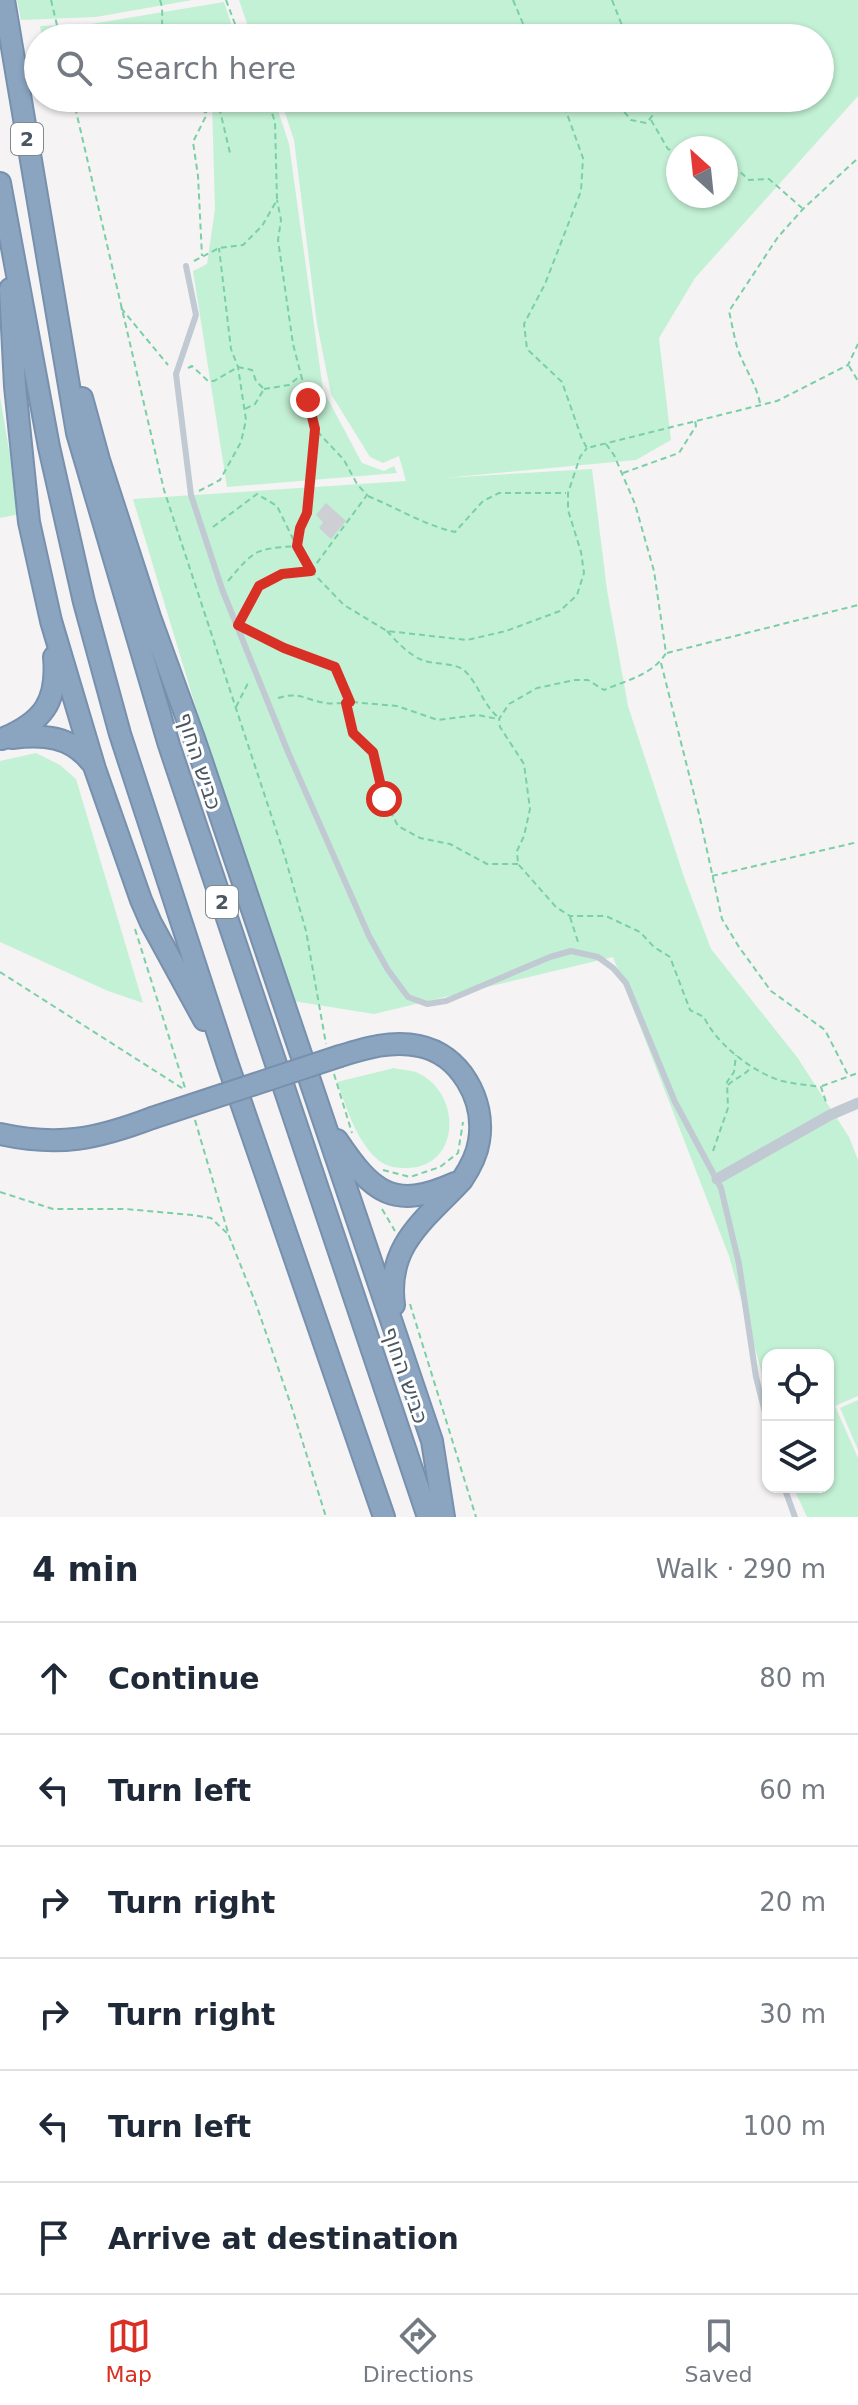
<!DOCTYPE html>
<html lang="en">
<head>
<meta charset="utf-8">
<style>
	:root { --surface:#fff; --page:#f6f6f7; --text:#1f2937; --muted:#747a83; --line:#e0e1e3; --accent:#d93025 }
	body { margin:0; font-family:"DejaVu Sans","Noto Sans Hebrew",sans-serif; background:var(--page); color:var(--text) }
	.controls { position:absolute; right:24px; bottom:24px; display:grid; overflow:hidden; border-radius:16px; box-shadow:0 2px 6px #0004 }
	.controls button { width:72px; height:72px; display:grid; place-items:center; padding:0; border:0; border-bottom:2px solid var(--line); background:var(--surface); color:var(--text); font:40px sans-serif }
	.compass { position:absolute; left:666px; top:136px; width:72px; height:72px; border-radius:50%; background:var(--surface); box-shadow:0 2px 6px #0004; rotate:333deg }
	.stop { position:absolute; width:24px; height:24px; margin:-18px; border:6px solid #d93025; border-radius:50%; background:#fff }
	.stop.end { background:#d93025; border-color:#fff; box-shadow:0 2px 8px #0008 }
	.list { margin:0; padding:0; list-style:none }
	h2 { display:flex; justify-content:space-between; align-items:center; height:104px; margin:0; padding:0 32px; font-size:34px }
	h2 small { font-size:26px; font-weight:400; color:var(--muted) }
	.list li { display:grid; grid-template-columns:52px 1fr auto; gap:24px; align-items:center; box-sizing:border-box; height:112px; padding:0 32px; border-top:2px solid var(--line) }
	.list b { display:block; font-size:30px; white-space:nowrap }
	.list em { font-size:26px; font-style:normal; color:var(--muted) }
	.icon { flex:none; width:44px; height:44px; fill:none; stroke:currentColor; stroke-width:2; stroke-linecap:round; stroke-linejoin:round }
	.map { position:relative; flex:none; width:858px; height:1517px; overflow:hidden }
	.search { position:absolute; background:var(--surface); box-shadow:0 2px 6px #0004; left:24px; right:24px; top:24px; height:88px; display:flex; align-items:center; gap:20px; box-sizing:border-box; padding:0 28px; border-radius:44px; color:var(--muted); font-size:30px }
	.sheet { height:776px; background:var(--surface) }
	nav { display:flex; justify-content:space-around; align-items:center; box-sizing:border-box; height:112px; border-top:2px solid var(--line); background:var(--surface); font-size:22px; color:var(--muted) }
	nav a { display:grid; justify-items:center; gap:4px }
	nav .on { color:var(--accent) }
	.map>svg:first-child { display:block }
	.green { fill:#c3f1d5; fill-rule:evenodd }
	.building { fill:#cdcfd5 }
	.lines { fill:none; stroke-linecap:round; stroke-linejoin:round }
	.motorway-casing { stroke:#7690ad; stroke-width:24 }
	.path { stroke:#7ad0a6; stroke-width:2; stroke-dasharray:6 4; stroke-linecap:butt }
	.service { stroke:#c1cad2; stroke-width:6 }
	.minor { stroke:#c1cad2; stroke-width:11 }
	.motorway { stroke:#8ba5c1; stroke-width:20 }
	.motorway-bridge-casing { stroke:#7690ad; stroke-width:24; stroke-linecap:butt }
	.motorway-bridge { stroke:#8ba5c1; stroke-width:20 }
	.route { stroke:#d93025; stroke-width:10 }
	.labels { text-anchor:middle; stroke-width:6; stroke-linejoin:round; paint-order:stroke }
	.shield { fill:#fff; stroke:#808990; stroke-width:2 }
	.shield-label { font-size:20px; font-weight:bold; fill:#4a5661 }
	.street-label { font-size:22px; fill:#4a5661; stroke:#fff }
</style>
</head>
<body>
<div class="map">
<svg width="858" height="1517" viewBox="0 0 858 1517">
	<rect width="100%" height="100%" fill="#f5f3f3"/>
	<g class="green">
		<path d="M17,0H192L96,17L21,20Z"/>
		<path d="M239,0H858V96L695,278L659,338L671,440L636,460L444,478L592,469L607,590L628,706L685,880L711,949L797,1057L849,1137L858,1160V1396L835,1406L858,1458V1517H807L795,1491L794,1487H828V1355H768V1395L729,1256L613,957L374,1014L293,1001L255,904L133,499L406,481L399,456L383,463L370,457L331,394L317,324L294,140L280,98H820V38H252ZM678,148H726V196H678Z"/>
		<path d="M224,2L236,38H42L40,26L91,24Z"/>
		<path d="M209,98H274L289,144L323,390L362,463L384,471L394,466L397,473L227,487L193,271L207,264L215,209L212,102Z"/>
		<path d="M0,397L20,514L0,518Z"/>
		<path d="M36,753L60,765L76,779L143,1003L108,991L0,942V761Z"/>
		<path d="M394,1068C402,1070 412,1070 418,1073C463,1094 461,1170 404,1168C393,1168 383,1165 376,1158C355,1138 347,1108 337,1082Z"/>
		<path d="M858,1400V1450L840,1408Z"/>
	</g>
	<path class="building" d="M326,503L346,521L331,539L319,528L323,522L316,515Z"/>
	<g class="lines">
		<g class="motorway-casing">
			<g id="motorway">
				<path d="M4,0L77,433L169,745L428,1517"/>
				<path d="M0,183L49,447L84,602L120,734L227,1062L384,1517"/>
				<path d="M10,289L15,386L29,522L51,621L95,769L141,900L151,923L204,1020"/>
				<path d="M82,398L99,460L150,617L195,741L432,1441L444,1517"/>
				<path d="M12,738C43,734 71,736 91,762"/>
				<path d="M2,739C43,722 58,702 54,657"/>
				<path d="M340,1056C366,1048 392,1040 419,1046C460,1054 486,1100 479,1141C477,1155 470,1168 462,1180C425,1220 386,1245 394,1305"/>
				<path d="M0,1134C59,1147 97,1139 152,1118"/>
				<path d="M337,1140C372,1192 393,1211 455,1183"/>
			</g>
		</g>
		<g class="path">
			<path d="M51,0L60,38"/>
			<path d="M160,0C165,13 159,24 165,38"/>
			<path d="M226,0L235,24L243,38"/>
			<path d="M513,0L529,38"/>
			<path d="M612,0L627,38"/>
			<path d="M226,38L234,26"/>
			<path d="M73,98L164,490L285,857L306,931L326,1044"/>
			<path d="M200,98L206,116L193,142L198,176L202,256"/>
			<path d="M217,98L230,153"/>
			<path d="M559,98L566,111L583,158L581,191L545,284L524,324L527,349L562,382L582,439L587,448L777,401L848,365L858,344"/>
			<path d="M567,111L607,104L622,109L631,120L646,123C653,116 658,109 654,98"/>
			<path d="M206,113L209,98"/>
			<path d="M651,120L668,149L678,152"/>
			<path d="M690,148L698,145L704,148"/>
			<path d="M726,159L749,180L769,179L802,208"/>
			<path d="M194,261L219,248L243,245L262,226L277,200L275,122L267,98"/>
			<path d="M121,308L168,365"/>
			<path d="M849,366L858,381"/>
			<path d="M188,368L192,366L208,381H214L238,367L252,370L256,381L264,389L255,404L245,409"/>
			<path d="M264,389L289,385L301,375"/>
			<path d="M760,403C756,384 745,369 738,350C734,337 732,324 729,311L778,237L803,209L858,158"/>
			<path d="M606,444L614,455L635,504L654,571L666,653C654,674 625,681 604,690L588,680H575L537,688L509,704L499,719L500,727L524,764L530,809L524,836L517,851L518,864L556,907L570,916H606L640,932L654,947L670,957L690,1010L704,1017C716,1044 754,1073 782,1081C795,1084 808,1085 821,1087L826,1102"/>
			<path d="M623,473L679,453L696,426L695,420"/>
			<path d="M199,491L220,480L241,442L246,420L238,367L231,349L219,248"/>
			<path d="M368,496C397,508 424,525 455,532L483,501L499,493H566"/>
			<path d="M213,527L257,494L277,506L296,545"/>
			<path d="M297,545L300,528L307,513L315,430"/>
			<path d="M228,581C255,549 255,549 297,546L311,571L367,495L357,484L344,460L315,429L293,344L278,240L281,220L277,200"/>
			<path d="M242,617C247,608 251,597 258,589C268,575 294,570 311,571L344,605L387,631L467,640L506,631L560,611L577,595L584,573L581,552L568,510V493L580,457L587,448"/>
			<path d="M250,631L284,648L335,667L350,702"/>
			<path d="M387,631C396,641 409,655 422,660C435,665 455,662 465,671C479,685 483,705 499,718"/>
			<path d="M667,653L858,605"/>
			<path d="M661,663L699,814L722,919L739,947L771,991L825,1030L848,1075"/>
			<path d="M278,698C300,691 305,700 325,703C331,704 339,703 346,703"/>
			<path d="M352,702L397,706L438,720L478,715L498,719"/>
			<path d="M346,703L353,733L373,752L384,799L398,826L420,838L450,844L487,864H518"/>
			<path d="M236,707L249,681"/>
			<path d="M712,876L858,842"/>
			<path d="M570,917L578,942"/>
			<path d="M135,929L186,1091"/>
			<path d="M0,972L185,1090"/>
			<path d="M334,1074L352,1133"/>
			<path d="M728,1085C736,1077 745,1076 751,1067"/>
			<path d="M822,1086L858,1073"/>
			<path d="M195,1120L229,1236L256,1304L292,1408L326,1517"/>
			<path d="M713,1151L728,1108L727,1082L734,1072L736,1055"/>
			<path d="M383,1170L410,1177L440,1167L458,1153L463,1122"/>
			<path d="M0,1192L53,1209H126L192,1215L211,1218L229,1235"/>
			<path d="M382,1209L395,1231"/>
			<path d="M410,1304L476,1517"/>
		</g>
		<g class="service">
			<path d="M186,266L196,315L176,374L191,495L222,589L288,752L369,936L388,970L408,997L427,1004L446,1001L550,957L571,951L598,957L613,968L626,983L675,1102L721,1188L739,1264L756,1377L768,1424"/>
			<path d="M784,1487L795,1517"/>
		</g>
		<path class="minor" d="M717,1179L830,1115L858,1103"/>
		<use href="#motorway" class="motorway"/>
		<g class="motorway-bridge-casing">
			<path id="motorway-bridge" d="M152,1118L340,1056"/>
		</g>
		<use href="#motorway-bridge" class="motorway-bridge"/>
	</g>
	<g class="lines">
		<path class="route" d="M308,400L315,429L307,513L300,528L297,546L311,571L282,574L259,586L238,625L284,648L335,667L350,702L346,703L353,733L373,752L384,799"/>
	</g>
	<g class="labels">
		<g class="shield">
			<rect x="11" y="123" width="32" height="32" rx="6"/>
			<rect x="206" y="886" width="32" height="32" rx="6"/>
		</g>
		<g class="shield-label">
			<text x="27" y="146">2</text>
			<text x="222" y="909">2</text>
		</g>
		<g class="street-label">
			<text transform="translate(200 761) rotate(72)" y="8">כביש החוף</text>
			<text transform="translate(406 1375) rotate(71)" y="8">כביש החוף</text>
		</g>
	</g>
</svg>
<div class="controls">
<button><svg class="icon" aria-label="locate" viewBox="0 0 24 24"><circle cx="12" cy="12" r="6"/><path d="M12 2v4M12 18v4M2 12h4M18 12h4"/></svg></button>
<button><svg class="icon" aria-label="layers" viewBox="0 0 24 24"><path d="M12 4l9 5-9 5-9-5zM3 14l9 5 9-5"/></svg></button>
</div>
<svg class="compass" viewBox="-18 -18 36 36"><path d="M0-13l5 13h-10z" fill="#e53935"/><path d="M0 13l5-13h-10z" fill="#747a83"/></svg>
<div class="stop" style="left:384px;top:799px"></div>
<div class="stop end" style="left:308px;top:400px"></div>
<div class="search"><svg class="icon" aria-label="search" viewBox="0 0 24 24"><circle cx="10" cy="10" r="6"/><path d="M15 15l6 6"/></svg>Search here</div>
</div>
<section class="sheet">
<h2>4 min<small>Walk · 290 m</small></h2>
<ul class="list">
<li><svg class="icon" aria-label="ahead" viewBox="0 0 24 24"><path d="M12 20V5M6 11l6-6 6 6"/></svg><div><b>Continue</b></div><em>80 m</em></li>
<li><svg class="icon" aria-label="left" viewBox="0 0 24 24"><path d="M17 20v-9H6M10 6l-5 5 5 5"/></svg><div><b>Turn left</b></div><em>60 m</em></li>
<li><svg class="icon" aria-label="right" viewBox="0 0 24 24"><path d="M7 20v-9h11M14 6l5 5-5 5"/></svg><div><b>Turn right</b></div><em>20 m</em></li>
<li><svg class="icon" aria-label="right" viewBox="0 0 24 24"><path d="M7 20v-9h11M14 6l5 5-5 5"/></svg><div><b>Turn right</b></div><em>30 m</em></li>
<li><svg class="icon" aria-label="left" viewBox="0 0 24 24"><path d="M17 20v-9H6M10 6l-5 5 5 5"/></svg><div><b>Turn left</b></div><em>100 m</em></li>
<li><svg class="icon" aria-label="arrive" viewBox="0 0 24 24"><path d="M6 21V4h12l-3 4 3 4H6"/></svg><div><b>Arrive at destination</b></div></li>
</ul>
</section>
<nav>
<a class="on"><svg class="icon" aria-label="map" viewBox="0 0 24 24"><path d="M3 6l6-2 6 2 6-2v14l-6 2-6-2-6 2zM9 4v14M15 6v14"/></svg>Map</a>
<a><svg class="icon" aria-label="directions" viewBox="0 0 24 24"><path d="M12 3l9 9-9 9-9-9zM9 14v-3h6M13 9l2 2-2 2"/></svg>Directions</a>
<a><svg class="icon" aria-label="saved" viewBox="0 0 24 24"><path d="M7 4h10v16l-5-4-5 4z"/></svg>Saved</a>
</nav>
</body>
</html>
